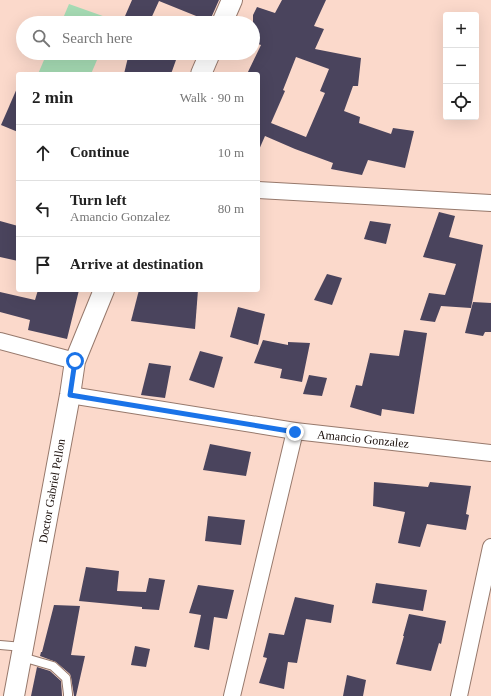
<!DOCTYPE html>
<html lang="en">
<head>
<meta charset="utf-8">
<style>
	:root { --surface:#fff; --page:#f6f6f6; --text:#222; --muted:#767676; --line:#e0e0e0 }
	body { margin:0; font-family:"Times New Roman",serif; background:var(--page); color:var(--text) }
	.controls { position:absolute; right:12px; top:12px; display:grid; overflow:hidden; border-radius:4px; box-shadow:0 4px 16px #0002 }
	.controls button { width:36px; height:36px; display:grid; place-items:center; padding:0; border:0; border-bottom:1px solid var(--line); background:var(--surface); color:var(--text); font:20px sans-serif }
	.stop { position:absolute; width:12px; height:12px; margin:-9px; border:3px solid #1a73e8; border-radius:50%; background:#fff }
	.stop.end { background:#1a73e8; border-color:#fff; box-shadow:0 1px 4px #0008 }
	.list { margin:0; padding:0; list-style:none }
	h2 { display:flex; justify-content:space-between; align-items:center; height:52px; margin:0; padding:0 16px; font-size:17px }
	h2 small { font-size:13px; font-weight:400; color:var(--muted) }
	.list li { display:grid; grid-template-columns:26px 1fr auto; gap:12px; align-items:center; box-sizing:border-box; height:56px; padding:0 16px; border-top:1px solid var(--line) }
	.list b { display:block; font-size:15px; white-space:nowrap }
	.list p { margin:0; font-size:13px; white-space:nowrap; color:var(--muted) }
	.list em { font-size:13px; font-style:normal; color:var(--muted) }
	.icon { flex:none; width:22px; height:22px; fill:none; stroke:currentColor; stroke-width:2; stroke-linecap:round; stroke-linejoin:round }
	.map { position:relative; flex:none; width:491px; height:696px; overflow:hidden }
	.search { position:absolute; background:var(--surface); box-shadow:0 4px 16px #0002; left:16px; top:16px; width:244px; height:44px; display:flex; align-items:center; gap:10px; box-sizing:border-box; padding:0 14px; border-radius:22px; color:var(--muted); font-size:15px }
	.panel { position:absolute; background:var(--surface); box-shadow:0 4px 16px #0002; left:16px; top:72px; width:244px; height:220px; border-radius:4px }
	.map>svg:first-child { display:block }
	.green { fill:#a6dbb4 }
	.building { fill:#4a445d; fill-rule:evenodd }
	.lines { fill:none; stroke-linecap:round; stroke-linejoin:round }
	.service-casing { stroke:#97796c; stroke-width:10 }
	.minor-casing { stroke:#97796c; stroke-width:18 }
	.tertiary-casing { stroke:#97796c; stroke-width:22 }
	.service { stroke:#fff; stroke-width:8 }
	.minor { stroke:#fff; stroke-width:16 }
	.tertiary { stroke:#fff; stroke-width:20 }
	.route { stroke:#1a73e8; stroke-width:5 }
	.labels { text-anchor:middle; stroke-width:4; stroke-linejoin:round; paint-order:stroke }
	.street-label { font-size:12px; fill:#170c08; stroke:#fff }
</style>
</head>
<body>
<div class="map">
<svg width="491" height="696" viewBox="0 0 491 696">
	<rect width="100%" height="100%" fill="#fbd9cb"/>
	<g class="green">
		<path d="M69,4L114,20L112,23H61Z"/>
		<path d="M47,53H100L91,74H38Z"/>
	</g>
	<g class="building">
		<path d="M132,0H219L211,18V22L159,1L149,23H122Z"/>
		<path d="M282,0H326L314,26L324,29L315,49L361,58L358,86H353L344,111L360,117L359,123L391,134L393,128L414,131L405,168L368,160L362,175L331,169L333,163L295,149L265,136L258,152V74H247L261,45L253,42V15L257,7L275,13ZM296,57L329,69L320,91L325,93L306,137L271,123L285,91L283,90Z"/>
		<path d="M129,53H153L176,60L171,74H124Z"/>
		<path d="M18,86V132L1,125Z"/>
		<path d="M439,212L455,216L449,237L483,245L471,308L441,306L435,322L420,320L429,293L445,295L456,264L423,257Z"/>
		<path d="M0,221L18,226V261L0,257Z"/>
		<path d="M370,221L391,224L386,244L364,239Z"/>
		<path d="M327,274L342,278L332,305L314,300Z"/>
		<path d="M38,290H79L67,339L28,330L30,320L0,312V292L35,300Z"/>
		<path d="M139,290H198L195,329L131,321Z"/>
		<path d="M473,302L491,303V332H485L483,336L465,333Z"/>
		<path d="M238,307L265,314L258,345L230,337Z"/>
		<path d="M404,330L427,333L414,414L382,409L381,416L350,407L356,385L362,386L370,353L399,356Z"/>
		<path d="M263,340L288,345V342L310,343L302,382L280,378L282,369L254,363Z"/>
		<path d="M200,351L223,357L214,388L189,380Z"/>
		<path d="M149,363L171,366L165,398L141,395Z"/>
		<path d="M309,375L327,378L322,396L303,394Z"/>
		<path d="M210,444L251,452L246,476L203,470Z"/>
		<path d="M374,482L428,487L430,482L471,486L466,514L469,515L466,530L427,524L420,547L398,543L405,512L373,506Z"/>
		<path d="M208,516L245,520L241,545L205,541Z"/>
		<path d="M86,567L119,571L117,591L146,592L149,578L165,580L159,610L142,609V607L79,601Z"/>
		<path d="M376,583L427,590L423,611L372,603Z"/>
		<path d="M198,585L234,590L227,619L214,617L209,650L194,647L201,615L189,613Z"/>
		<path d="M295,597L334,605L331,623L306,619L297,663L288,662L284,689L259,683L267,658L263,657L269,633L284,635Z"/>
		<path d="M54,605L80,606L71,655L85,656L76,696H74L71,677L70,674L56,662L40,656L41,652H42Z"/>
		<path d="M409,614L446,621L441,644L439,643L431,671L396,664L404,636H403Z"/>
		<path d="M135,646L150,649L146,667L131,665Z"/>
		<path d="M37,667L50,671L61,681L62,696H31Z"/>
		<path d="M347,675L366,680L363,696H343Z"/>
	</g>
	<g class="lines">
		<g class="service-casing">
			<g id="service">
				<path d="M0,645L23,647"/>
				<path d="M22,657L53,666L66,678L68,694V696"/>
			</g>
		</g>
		<g class="minor-casing">
			<g id="minor">
				<path d="M258,190L491,203"/>
				<path d="M0,341L75,361"/>
				<path d="M70,395L295,431L491,453"/>
				<path d="M232,696L295,431"/>
				<path d="M459,696L491,547"/>
			</g>
		</g>
		<g class="tertiary-casing">
			<g id="tertiary">
				<path d="M222,23L232,0"/>
				<path d="M201,74L210,53"/>
				<path d="M14,696L70,395L75,361L104,290"/>
			</g>
		</g>
		<use href="#service" class="service"/>
		<use href="#minor" class="minor"/>
		<use href="#tertiary" class="tertiary"/>
	</g>
	<g class="lines">
		<path class="route" d="M75,361L70,395L295,432"/>
	</g>
	<g class="labels">
		<g class="street-label">
			<text transform="translate(363 439) rotate(6)" y="4">Amancio Gonzalez</text>
			<text transform="translate(52 491) rotate(-80)" y="4">Doctor Gabriel Pellon</text>
		</g>
	</g>
</svg>
<div class="controls">
<button>+</button>
<button>−</button>
<button><svg class="icon" aria-label="locate" viewBox="0 0 24 24"><circle cx="12" cy="12" r="6"/><path d="M12 2v4M12 18v4M2 12h4M18 12h4"/></svg></button>
</div>
<div class="stop" style="left:75px;top:361px"></div>
<div class="stop end" style="left:295px;top:432px"></div>
<div class="search"><svg class="icon" aria-label="search" viewBox="0 0 24 24"><circle cx="10" cy="10" r="6"/><path d="M15 15l6 6"/></svg>Search here</div>
<section class="panel">
<h2>2 min<small>Walk · 90 m</small></h2>
<ul class="list">
<li><svg class="icon" aria-label="ahead" viewBox="0 0 24 24"><path d="M12 20V5M6 11l6-6 6 6"/></svg><div><b>Continue</b></div><em>10 m</em></li>
<li><svg class="icon" aria-label="left" viewBox="0 0 24 24"><path d="M17 20v-9H6M10 6l-5 5 5 5"/></svg><div><b>Turn left</b><p>Amancio Gonzalez</p></div><em>80 m</em></li>
<li><svg class="icon" aria-label="arrive" viewBox="0 0 24 24"><path d="M6 21V4h12l-3 4 3 4H6"/></svg><div><b>Arrive at destination</b></div></li>
</ul>
</section>
</div>
</body>
</html>
